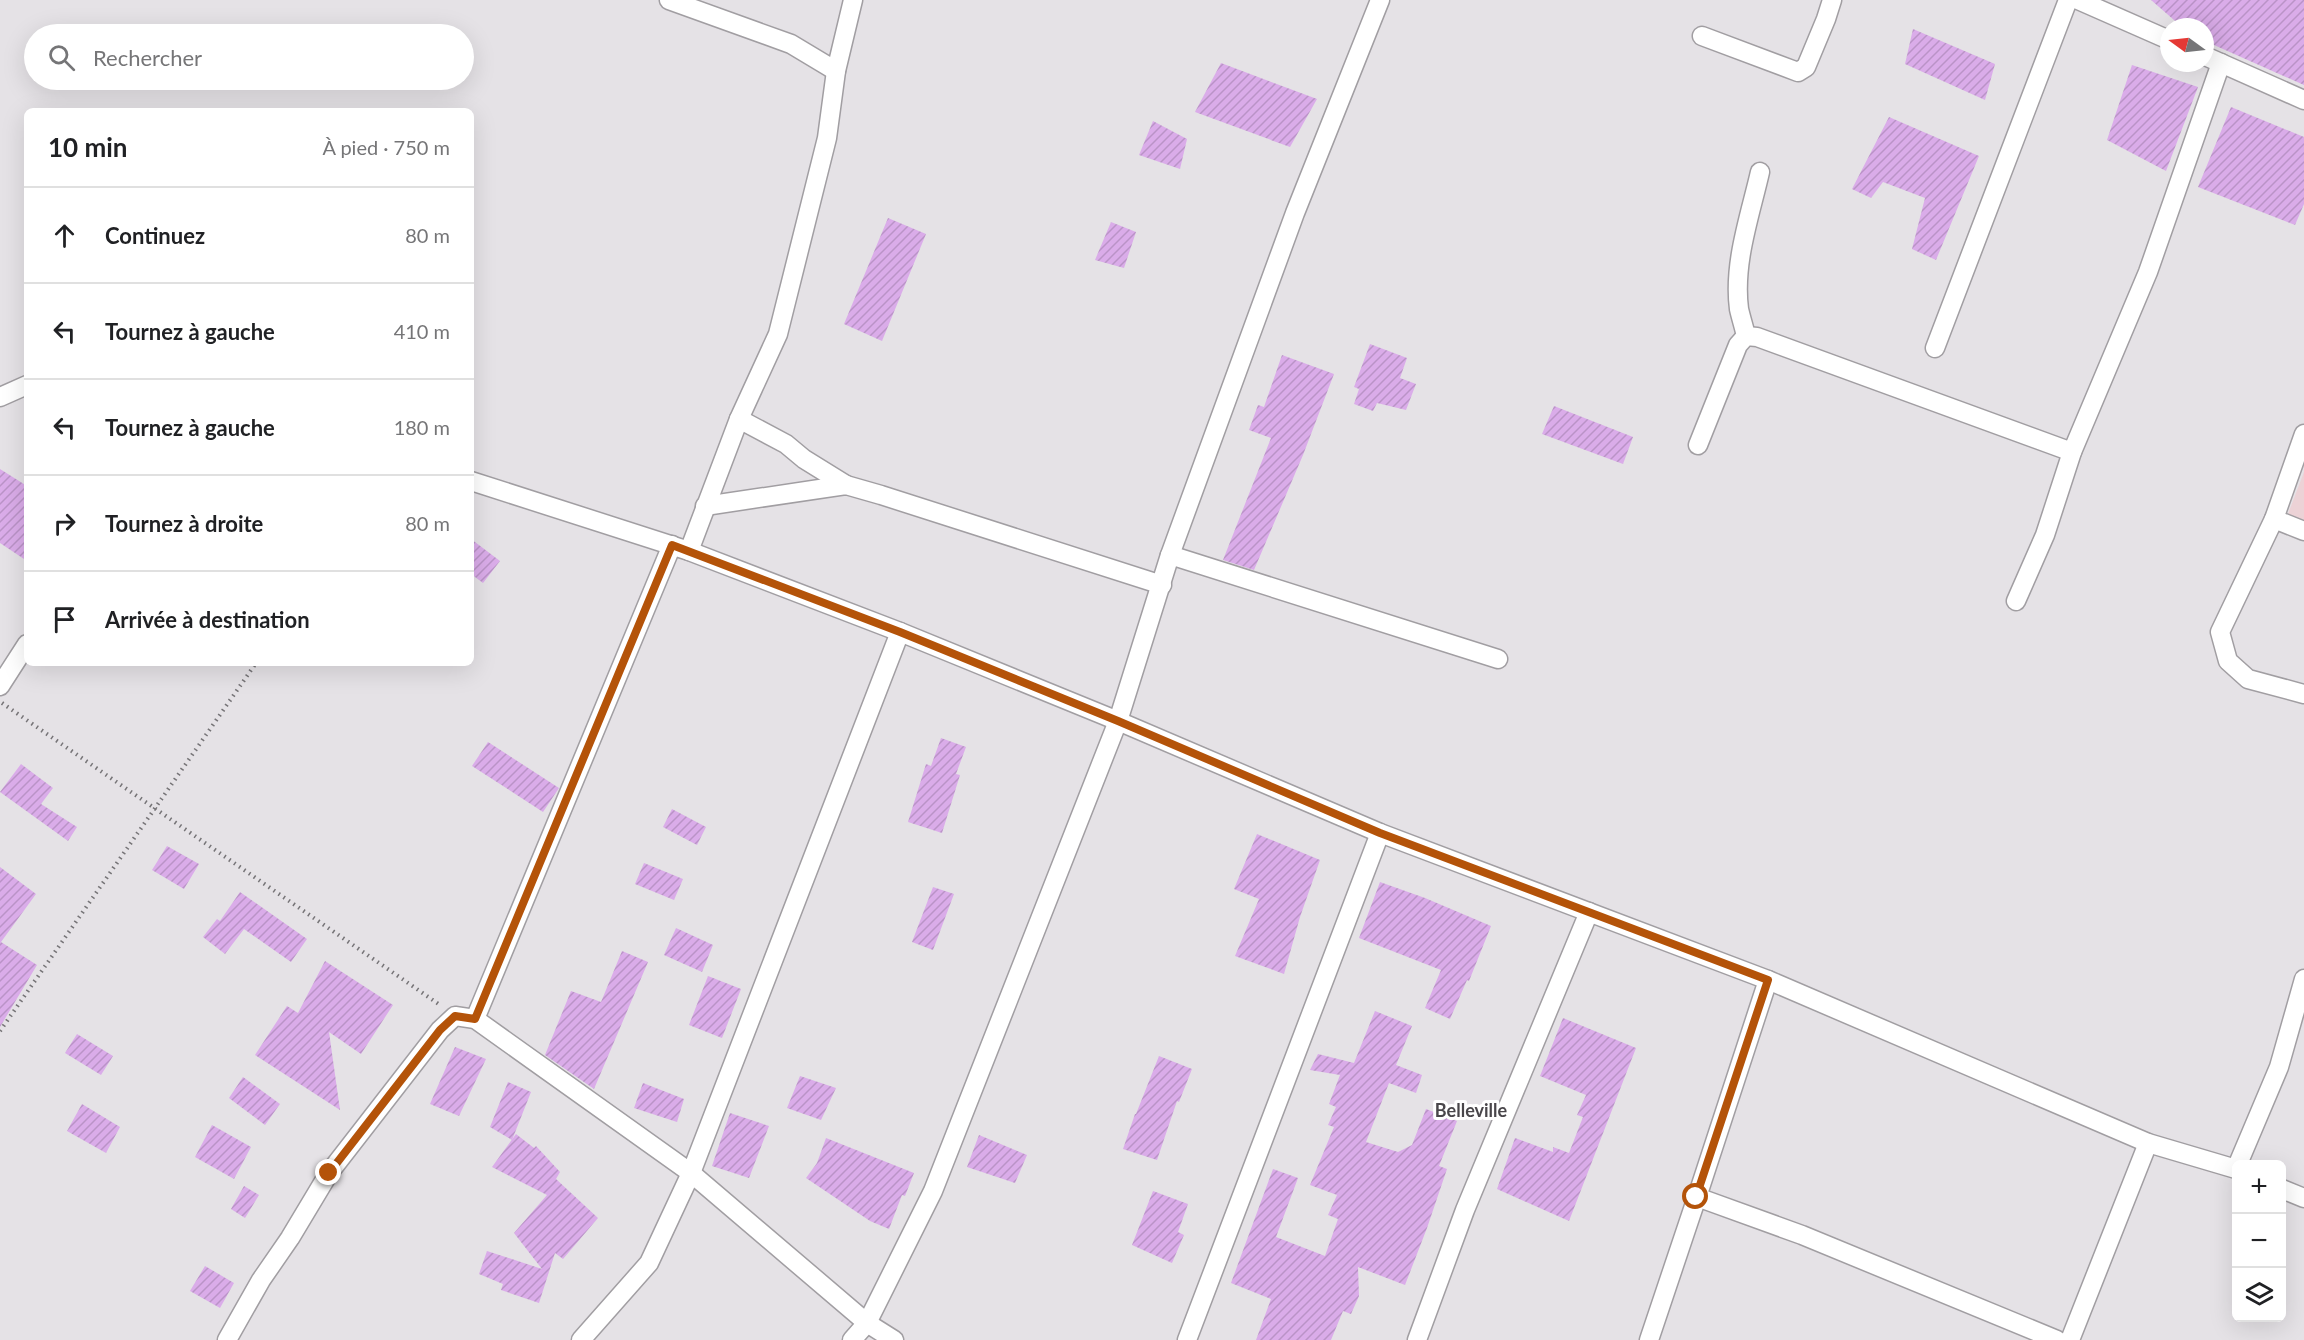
<!DOCTYPE html>
<html lang="fr">
<head>
<meta charset="utf-8">
<style>
	:root { --surface:#fff; --page:#f2f2f2; --text:#202124; --muted:#757577; --line:#e0e0e0 }
	body { margin:0; font-family:Lato,sans-serif; background:var(--page); color:var(--text) }
	.controls { position:absolute; right:18px; bottom:18px; display:grid; overflow:hidden; border-radius:9px; box-shadow:0 6px 24px #0002 }
	.controls button { width:54px; height:54px; display:grid; place-items:center; padding:0; border:0; border-bottom:2px solid var(--line); background:var(--surface); color:var(--text); font:30px sans-serif }
	.compass { position:absolute; left:2160px; top:18px; width:54px; height:54px; border-radius:50%; background:var(--surface); box-shadow:0 6px 24px #0002; rotate:285deg }
	.stop { position:absolute; width:18px; height:18px; margin:-14px; border:4px solid #b45309; border-radius:50%; background:#fff }
	.stop.end { background:#b45309; border-color:#fff; box-shadow:0 2px 6px #0008 }
	.list { margin:0; padding:0; list-style:none }
	h2 { display:flex; justify-content:space-between; align-items:center; height:78px; margin:0; padding:0 24px; font-size:26px }
	h2 small { font-size:20px; font-weight:400; color:var(--muted) }
	.list li { display:grid; grid-template-columns:39px 1fr auto; gap:18px; align-items:center; box-sizing:border-box; height:96px; padding:0 24px; border-top:2px solid var(--line) }
	.list b { display:block; font-size:22px; white-space:nowrap }
	.list em { font-size:20px; font-style:normal; color:var(--muted) }
	.icon { flex:none; width:33px; height:33px; fill:none; stroke:currentColor; stroke-width:2; stroke-linecap:round; stroke-linejoin:round }
	.map { position:relative; flex:none; width:2304px; height:1340px; overflow:hidden }
	.search { position:absolute; background:var(--surface); box-shadow:0 6px 24px #0002; left:24px; top:24px; width:450px; height:66px; display:flex; align-items:center; gap:15px; box-sizing:border-box; padding:0 21px; border-radius:33px; color:var(--muted); font-size:22px }
	.panel { position:absolute; background:var(--surface); box-shadow:0 6px 24px #0002; left:24px; top:108px; width:450px; height:558px; border-radius:9px }
	.map>svg:first-child { display:block }
	.education { fill:#ecd2d6 }
	.building { fill:url(#building-hatch) }
	.lines { fill:none; stroke-linecap:round; stroke-linejoin:round }
	.minor-casing { stroke:#a19ea2; stroke-width:21 }
	.path { stroke:#767477; stroke-width:4; stroke-dasharray:1.5 4.5; stroke-linecap:butt }
	.minor { stroke:#fff; stroke-width:18 }
	.route { stroke:#b45309; stroke-width:8 }
	.labels { text-anchor:middle; stroke-width:6; stroke-linejoin:round; paint-order:stroke }
	.neighbourhood-label { font-size:18px; font-weight:bold; fill:#49464a; stroke:#fff }
</style>
</head>
<body>
<div class="map">
<svg width="2304" height="1340" viewBox="0 0 2304 1340">
	<defs>
		<pattern id="building-hatch" width="6" height="6" patternUnits="userSpaceOnUse" patternTransform="scale(1.5)"><rect width="6" height="6" fill="#daace9"/><path d="M-1 1l2-2M0 6l6-6M5 7l2-2" fill="none" stroke="#ba93c7"/></pattern>
	</defs>
	<rect width="100%" height="100%" fill="#e5e2e6"/>
	<path class="education" d="M2304,472V521L2288,514Z"/>
	<g class="building">
		<path d="M2151,0H2304V85L2205,41V27H2182Z"/>
		<path d="M1913,29L1995,64L1985,100L1905,64Z"/>
		<path d="M1221,63L1317,99L1290,147L1195,112Z"/>
		<path d="M2132,65L2198,87L2166,171L2107,140Z"/>
		<path d="M2231,107L2304,137V204L2295,225L2198,187Z"/>
		<path d="M1889,117L1979,156L1936,260L1912,249L1925,198L1883,182L1871,198L1852,189Z"/>
		<path d="M1153,121L1187,139L1180,169L1139,155Z"/>
		<path d="M888,218L926,234L882,341L844,324Z"/>
		<path d="M1111,222L1136,232L1124,268L1095,260Z"/>
		<path d="M1370,344L1407,358L1400,378L1416,384L1406,410L1377,403L1373,411L1354,404L1359,389L1354,387Z"/>
		<path d="M1282,355L1334,374L1303,455L1254,570L1223,560L1271,438L1249,430L1258,405L1264,407Z"/>
		<path d="M1554,406L1633,437L1623,464L1542,434Z"/>
		<path d="M0,469L27,486V561L0,543Z"/>
		<path d="M471,539L500,561L483,583L471,574Z"/>
		<path d="M941,738L966,747L956,774L960,775L942,833L908,822L926,764L931,766Z"/>
		<path d="M488,742L559,788L543,812L472,766Z"/>
		<path d="M21,764L53,788L41,804L77,827L68,841L0,792Z"/>
		<path d="M672,809L706,827L697,845L663,827Z"/>
		<path d="M1257,834L1320,860L1300,917L1284,974L1235,956L1259,899L1234,889Z"/>
		<path d="M167,846L199,864L184,889L152,870Z"/>
		<path d="M644,863L683,879L674,900L635,884Z"/>
		<path d="M0,867L36,894L1,942L37,965L0,1027Z"/>
		<path d="M1380,882L1425,898L1491,926L1469,981L1467,980L1450,1019L1425,1008L1441,970L1359,938Z"/>
		<path d="M933,887L954,894L933,950L912,942Z"/>
		<path d="M240,892L307,939L291,962L244,929L225,954L203,937L217,919L220,921Z"/>
		<path d="M676,928L713,945L702,972L664,955Z"/>
		<path d="M622,951L648,962L594,1089L545,1055L571,991L601,1002Z"/>
		<path d="M325,961L393,1005L361,1054L329,1032L340,1110L255,1055L287,1006L298,1013Z"/>
		<path d="M708,976L741,989L722,1038L689,1025Z"/>
		<path d="M1375,1011L1412,1026L1396,1065L1422,1075L1416,1093L1389,1083L1366,1142L1398,1152L1412,1145L1426,1109L1457,1121L1439,1166L1447,1169L1427,1228L1405,1285L1358,1267L1359,1296L1351,1314L1343,1311L1331,1340H1256L1271,1299L1231,1283L1273,1169L1298,1178L1276,1237L1325,1256L1338,1219L1328,1215L1337,1195L1310,1185L1334,1127L1328,1125L1336,1107L1329,1104L1340,1075L1310,1070L1318,1054L1354,1063Z"/>
		<path d="M1563,1018L1636,1048L1569,1221L1497,1189L1515,1138L1553,1152V1147L1569,1153L1583,1117L1577,1115L1586,1095L1540,1076Z"/>
		<path d="M77,1034L113,1056L101,1075L65,1053Z"/>
		<path d="M455,1047L486,1059L459,1116L430,1104Z"/>
		<path d="M1159,1056L1192,1069L1179,1102L1177,1101L1157,1160L1123,1149L1135,1114H1136Z"/>
		<path d="M800,1076L836,1088L821,1120L787,1108Z"/>
		<path d="M243,1077L280,1104L265,1125L229,1098Z"/>
		<path d="M508,1082L531,1092L512,1140L490,1127Z"/>
		<path d="M643,1083L684,1099L677,1122L634,1108Z"/>
		<path d="M82,1104L120,1127L106,1153L67,1131Z"/>
		<path d="M730,1113L769,1126L749,1178L712,1166Z"/>
		<path d="M212,1125L251,1147L234,1179L195,1157Z"/>
		<path d="M516,1134L534,1148L536,1146L560,1172L556,1179L598,1218L563,1259L555,1253L539,1303L501,1290L503,1284L479,1274L487,1251L542,1269L514,1233L547,1195L492,1167Z"/>
		<path d="M979,1135L1027,1155L1015,1183L967,1167Z"/>
		<path d="M826,1138L914,1173L905,1196L902,1195L889,1229L870,1221L806,1178L817,1163Z"/>
		<path d="M244,1186L259,1195L245,1218L231,1209Z"/>
		<path d="M1153,1191L1188,1204L1178,1232L1184,1235L1172,1263L1132,1245Z"/>
		<path d="M205,1266L234,1283L220,1308L190,1291Z"/>
	</g>
	<g class="lines">
		<g class="minor-casing">
			<g id="minor">
				<path d="M669,0L791,44L836,71"/>
				<path d="M2078,0L2169,40"/>
				<path d="M1702,36L1798,72L1806,67L1826,19L1832,0"/>
				<path d="M2205,56L2304,100"/>
				<path d="M1746,336C1744,327 1741,318 1739,309C1733,263 1750,216 1760,172"/>
				<path d="M1935,348L2068,0"/>
				<path d="M0,397L27,385"/>
				<path d="M739,419L786,444L804,459L846,485"/>
				<path d="M2304,434L2274,519L2220,632L2228,661L2248,679L2304,694"/>
				<path d="M1698,445L1738,345L1746,336L1757,337L2072,452"/>
				<path d="M471,481L689,551L900,632L1118,721L1380,833L1768,980L2148,1143L2236,1169"/>
				<path d="M705,506L846,485L881,495L1162,585"/>
				<path d="M2274,519L2304,531"/>
				<path d="M689,551L739,419L778,334L827,138L836,71L853,0"/>
				<path d="M1170,555L1498,659"/>
				<path d="M2016,601L2045,535L2072,452L2148,272L2221,63"/>
				<path d="M0,686L27,644"/>
				<path d="M1768,980L1697,1197L1802,1235L2057,1340"/>
				<path d="M475,1019L672,545"/>
				<path d="M2238,1164L2279,1067L2304,979"/>
				<path d="M2282,1189L2304,1198"/>
				<path d="M227,1340L261,1280L290,1238L329,1173L440,1030L455,1016L475,1019L691,1173L867,1323L894,1340"/>
				<path d="M581,1340L649,1263L691,1173L900,632"/>
				<path d="M852,1340L867,1323L933,1191L1118,721L1170,555L1295,213L1380,0"/>
				<path d="M1187,1340L1380,833"/>
				<path d="M1417,1340L1465,1210L1589,912"/>
				<path d="M1649,1340L1697,1197"/>
				<path d="M2070,1340L2148,1143"/>
			</g>
		</g>
		<g class="path">
			<path d="M2,703L440,1005"/>
			<path d="M0,1031L256,663"/>
		</g>
		<use href="#minor" class="minor"/>
	</g>
	<g class="lines">
		<path class="route" d="M329,1173L440,1030L455,1016L475,1019L672,545L900,632L1118,721L1380,833L1768,980L1696,1197"/>
	</g>
	<g class="labels">
		<g class="neighbourhood-label">
			<text x="1471" y="1117">Belleville</text>
		</g>
	</g>
</svg>
<div class="controls">
<button>+</button>
<button>−</button>
<button><svg class="icon" aria-label="layers" viewBox="0 0 24 24"><path d="M12 4l9 5-9 5-9-5zM3 14l9 5 9-5"/></svg></button>
</div>
<svg class="compass" viewBox="-18 -18 36 36"><path d="M0-13l5 13h-10z" fill="#e53935"/><path d="M0 13l5-13h-10z" fill="#757577"/></svg>
<div class="stop" style="left:1696px;top:1197px"></div>
<div class="stop end" style="left:329px;top:1173px"></div>
<div class="search"><svg class="icon" aria-label="search" viewBox="0 0 24 24"><circle cx="10" cy="10" r="6"/><path d="M15 15l6 6"/></svg>Rechercher</div>
<section class="panel">
<h2>10 min<small>À pied · 750 m</small></h2>
<ul class="list">
<li><svg class="icon" aria-label="ahead" viewBox="0 0 24 24"><path d="M12 20V5M6 11l6-6 6 6"/></svg><div><b>Continuez</b></div><em>80 m</em></li>
<li><svg class="icon" aria-label="left" viewBox="0 0 24 24"><path d="M17 20v-9H6M10 6l-5 5 5 5"/></svg><div><b>Tournez à gauche</b></div><em>410 m</em></li>
<li><svg class="icon" aria-label="left" viewBox="0 0 24 24"><path d="M17 20v-9H6M10 6l-5 5 5 5"/></svg><div><b>Tournez à gauche</b></div><em>180 m</em></li>
<li><svg class="icon" aria-label="right" viewBox="0 0 24 24"><path d="M7 20v-9h11M14 6l5 5-5 5"/></svg><div><b>Tournez à droite</b></div><em>80 m</em></li>
<li><svg class="icon" aria-label="arrive" viewBox="0 0 24 24"><path d="M6 21V4h12l-3 4 3 4H6"/></svg><div><b>Arrivée à destination</b></div></li>
</ul>
</section>
</div>
</body>
</html>
